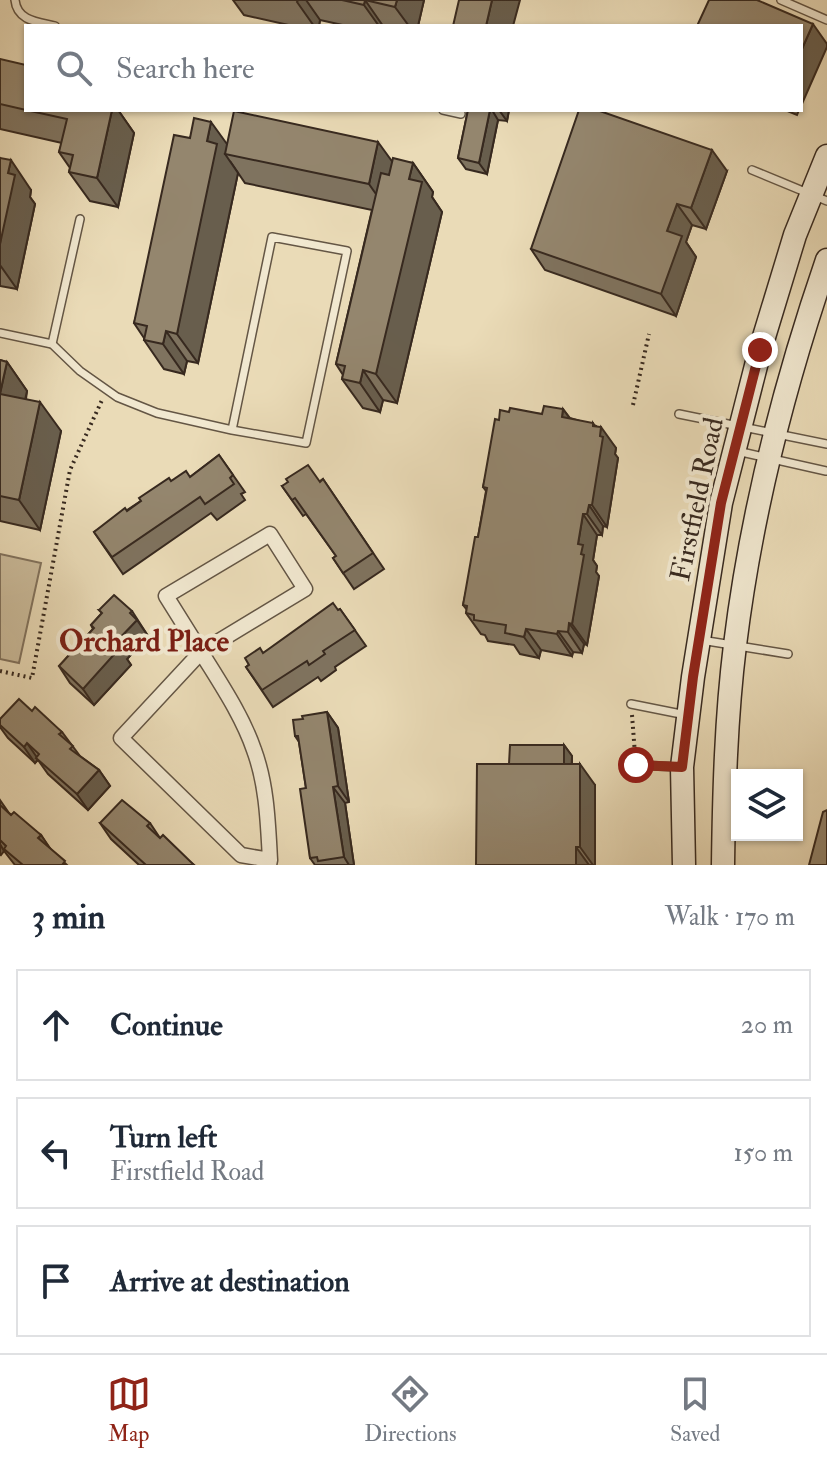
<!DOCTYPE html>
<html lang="en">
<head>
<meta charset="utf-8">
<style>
	:root { --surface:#fff; --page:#f2f2f3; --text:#1f2937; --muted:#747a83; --line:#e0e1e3; --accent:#8f2418 }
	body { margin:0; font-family:"IM FELL Double Pica",serif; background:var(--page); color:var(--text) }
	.controls { position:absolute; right:24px; bottom:24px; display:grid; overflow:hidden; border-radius:0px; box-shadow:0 2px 6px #0004 }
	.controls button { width:72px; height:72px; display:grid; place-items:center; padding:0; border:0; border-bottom:2px solid var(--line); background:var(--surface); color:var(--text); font:40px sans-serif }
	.stop { position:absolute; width:24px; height:24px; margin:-18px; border:6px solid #8f2418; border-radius:50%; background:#fff }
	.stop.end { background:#8f2418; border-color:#fff; box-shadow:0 2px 8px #0008 }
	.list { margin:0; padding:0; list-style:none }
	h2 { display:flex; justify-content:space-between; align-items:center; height:104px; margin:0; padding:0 32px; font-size:34px }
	h2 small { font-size:26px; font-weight:400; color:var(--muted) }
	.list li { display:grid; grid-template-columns:52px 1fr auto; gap:24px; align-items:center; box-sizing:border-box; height:112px; margin:0 16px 16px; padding:0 16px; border:2px solid var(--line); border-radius:0px }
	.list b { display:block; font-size:30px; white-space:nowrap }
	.list p { margin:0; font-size:26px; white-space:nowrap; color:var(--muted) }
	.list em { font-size:26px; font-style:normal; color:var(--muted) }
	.icon { flex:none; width:44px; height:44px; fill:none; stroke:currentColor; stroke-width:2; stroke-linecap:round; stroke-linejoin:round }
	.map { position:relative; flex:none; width:827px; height:865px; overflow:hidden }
	.search { position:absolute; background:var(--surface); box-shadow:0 2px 6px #0004; left:24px; right:24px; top:24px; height:88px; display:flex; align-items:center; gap:20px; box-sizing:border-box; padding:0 28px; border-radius:0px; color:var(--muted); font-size:30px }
	.sheet { height:488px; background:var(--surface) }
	nav { display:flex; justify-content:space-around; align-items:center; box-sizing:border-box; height:112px; border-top:2px solid var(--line); background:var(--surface); font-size:22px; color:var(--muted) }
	nav a { display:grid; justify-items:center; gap:4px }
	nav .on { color:var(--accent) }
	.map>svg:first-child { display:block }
	.grass { fill:#ccbd9d; stroke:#82735e; stroke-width:2 }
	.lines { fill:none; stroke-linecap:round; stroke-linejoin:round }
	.lane-casing { stroke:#645645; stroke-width:10 }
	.street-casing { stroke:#645645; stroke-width:17 }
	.secondary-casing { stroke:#37291f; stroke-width:25 }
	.path { stroke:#37291f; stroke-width:4; stroke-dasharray:2 4; stroke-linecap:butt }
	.lane { stroke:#f1e8d0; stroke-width:7 }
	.street { stroke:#f1e8d0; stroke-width:14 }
	.secondary { stroke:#f1e8d0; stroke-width:22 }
	.wall { fill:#7f735f; stroke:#37291f; stroke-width:2 }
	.shaded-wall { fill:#685e4d; stroke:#37291f; stroke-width:2 }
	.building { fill:#94866e; stroke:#37291f; stroke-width:2 }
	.route { stroke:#8f2418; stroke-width:10 }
	.labels { text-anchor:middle; stroke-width:8; stroke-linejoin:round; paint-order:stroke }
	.street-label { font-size:28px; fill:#37291f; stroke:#f1e8d0 }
	.neighbourhood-label { font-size:30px; font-weight:bold; fill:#7a1f14; stroke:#f1e8d0 }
</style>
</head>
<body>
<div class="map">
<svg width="827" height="865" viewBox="0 0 827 865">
	<rect width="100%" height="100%" fill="#eadbb7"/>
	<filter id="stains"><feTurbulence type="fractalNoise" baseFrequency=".0025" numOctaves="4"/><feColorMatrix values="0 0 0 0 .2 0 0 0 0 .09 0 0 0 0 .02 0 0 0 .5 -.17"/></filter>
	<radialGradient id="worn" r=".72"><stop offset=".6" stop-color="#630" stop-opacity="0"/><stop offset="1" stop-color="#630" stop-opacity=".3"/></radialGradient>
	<path class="grass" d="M0,554L41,563L19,663L0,659Z"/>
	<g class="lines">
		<g class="lane-casing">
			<g id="lane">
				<path d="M15,0C17,21 38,22 55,26"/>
				<path d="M781,0L827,20"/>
				<path d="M443,110L461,114"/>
				<path d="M752,170L827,201"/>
				<path d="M0,333L52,344L80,371L117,397L157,413L232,430L306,443L347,251L272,237L232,430"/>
				<path d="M52,344L80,219"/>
				<path d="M679,414L827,444"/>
				<path d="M737,451L826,471"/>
				<path d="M701,640L788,654"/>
				<path d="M631,704L686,715"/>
				<path d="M636,765L680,767"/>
			</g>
		</g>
		<g class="street-casing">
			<g id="street">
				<path d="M270,534L305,589L201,652L166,596Z"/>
				<path d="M269,865L270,860C268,824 267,785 254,750C242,715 220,683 201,652L121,738L241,855L270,860"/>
			</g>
		</g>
		<g class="secondary-casing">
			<g id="secondary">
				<path d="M684,865L682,767L693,677L721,503L760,350L795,235L827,156"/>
				<path d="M723,865C724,792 726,718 735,645C751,514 784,385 827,260"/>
			</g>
		</g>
		<g class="path">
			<path d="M633,405L649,334"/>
			<path d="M0,671L32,678L70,470L102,400"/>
			<path d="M632,715L635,754"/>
		</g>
		<use href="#lane" class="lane"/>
		<use href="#street" class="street"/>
		<use href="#secondary" class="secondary"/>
	</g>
	<g class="wall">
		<path d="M233,0H424L418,26H347L320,20L319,26H293L244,15Z"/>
		<path d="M0,59L26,110H118L134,133L118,207L90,201L69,172L70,168L59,152L62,143L0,129Z"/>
		<path d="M468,110H509L507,121L498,120L487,174L466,169L458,158Z"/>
		<path d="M785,110H799L797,115Z"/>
		<path d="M190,138L227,144L413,163L433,192L432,197L442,212L397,403L383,400L380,412L363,408L342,379L343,375L336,364L372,210L245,183L230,161L238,173L198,363L187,361L184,374L164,369L144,340V338L134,323Z"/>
		<path d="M0,158L31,190L30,197L35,204L17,289L0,286Z"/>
		<path d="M727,171L706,229L692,225L686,242L696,257L676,316L545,270L531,249Z"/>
		<path d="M0,360L7,362L27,391L26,399L61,431L40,530L0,521Z"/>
		<path d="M563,409L570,418L596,426L616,448L615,454L618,458L607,527L603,526L602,535H597L593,560L597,566L596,572L599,576L587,645L584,644L582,653L573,652L572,656L541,650L539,658L520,654L514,645L488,641L485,635L481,634L466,613L467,610L463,605L478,537L486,491L483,487L499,420L509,412L542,414Z"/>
		<path d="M219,455L245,492L241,494L245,500L217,520L211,513L123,574L94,532L171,481L190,477Z"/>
		<path d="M323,479L384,569L354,589L333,558L336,556L306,514L303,516L282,486L320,481Z"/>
		<path d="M340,609L366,646L335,667L336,670L321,681L318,677L273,707L246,667L263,653Z"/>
		<path d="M99,610L132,611L148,636L127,659L131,665L94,705L70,683L59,666L93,629L91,625L102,613Z"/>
		<path d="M32,711L62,732L80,756L99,770L110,786L88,810L48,774L38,760L35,763L8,738L0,727V719Z"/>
		<path d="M327,712L338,728L349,802L345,803L354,865H315L310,858L306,788L299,742L295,736L303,719Z"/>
		<path d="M564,745L572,756V764L595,785V865H476L509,764Z"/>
		<path d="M0,800L9,813L41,835L50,849L67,865H15L4,851L0,855Z"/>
		<path d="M100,823H150L160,838L194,865H139L111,839Z"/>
	</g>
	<g class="shaded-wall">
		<path d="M298,0H306L320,20L319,26H314L297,2Z"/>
		<path d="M365,0L383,26H379L364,5Z"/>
		<path d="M397,0H424L418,26H409L395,7Z"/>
		<path d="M492,0H520L513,26H486Z"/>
		<path d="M813,24L827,44V47L801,106V51Z"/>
		<path d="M112,110H118L134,133L118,207L97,178Z"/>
		<path d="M490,110H492L498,120L487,174L479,163Z"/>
		<path d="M499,110H509L507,121Z"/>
		<path d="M211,122L232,151L225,154L238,173L198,363L177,334L207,141Z"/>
		<path d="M378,142L399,171L390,214L369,184Z"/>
		<path d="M712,150L727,171L706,229L691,208Z"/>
		<path d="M11,160L31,190L30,197L35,204L17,289L0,265V244L8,173Z"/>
		<path d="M413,163L433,192L432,197L442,212L397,403L376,374L409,179Z"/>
		<path d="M677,204L692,225L686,242L696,257L676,316L661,294L667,231Z"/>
		<path d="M166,331L187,361L184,374L163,344Z"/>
		<path d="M7,362L27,391L20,423L0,394Z"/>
		<path d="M363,370L383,400L380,412L360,383Z"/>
		<path d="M40,402L61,431L40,530L19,500Z"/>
		<path d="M563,409L578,430L562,417Z"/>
		<path d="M593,423L600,433L601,427L616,448L615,454L618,458L607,527L592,505Z"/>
		<path d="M589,505L603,526L602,535L587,514Z"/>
		<path d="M583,514L597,535L593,560L597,566L596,572L599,576L587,645L572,624L581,554L578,544Z"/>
		<path d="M137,620L148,636L127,659L131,665L94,705L83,689L114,644Z"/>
		<path d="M569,623L584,644L582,653L568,632Z"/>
		<path d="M526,629L541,650L539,658L524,637Z"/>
		<path d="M558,631L573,652L572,656L557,634Z"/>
		<path d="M327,712L338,728L349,802L338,786Z"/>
		<path d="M27,743L38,759L35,763L24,747Z"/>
		<path d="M564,745L572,756L571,778L564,767Z"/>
		<path d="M580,764L595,785V865H593L580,847Z"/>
		<path d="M99,770L110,786L88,810L77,794Z"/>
		<path d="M333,787L345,803L354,865H349L344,857Z"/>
		<path d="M41,835L52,851L38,838Z"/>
		<path d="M0,844L4,851L1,855L0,854Z"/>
		<path d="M576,847L589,865H576Z"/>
	</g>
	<g class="building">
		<path d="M342,0H397L395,7L365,0L364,5Z"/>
		<path d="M459,0H492L486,26H453Z"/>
		<path d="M709,0H757L813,24L801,51V26H697Z"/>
		<path d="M0,59L26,65V110L0,104Z"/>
		<path d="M26,110H112L97,178L69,172L73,155L59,152L67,119Z"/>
		<path d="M468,110H490L479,163L458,158Z"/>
		<path d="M579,110H597L712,150L691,208L677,204L667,231L682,236L661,294L531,249Z"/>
		<path d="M234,111L378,142L369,184L225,154Z"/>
		<path d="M194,118L211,122L207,141L217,144L177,334L166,331L163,344L144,340L147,326L134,323L174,135L190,138Z"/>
		<path d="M0,158L11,160L8,173L15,175L0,244Z"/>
		<path d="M393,158L413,163L409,179L422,182L376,374L363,370L360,383L342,379L345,366L336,364L381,173L389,175Z"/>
		<path d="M0,360L7,362L0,393Z"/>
		<path d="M0,394L40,402L19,500L0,496Z"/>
		<path d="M544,406L563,409L562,417L593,423V426L601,427L600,436L603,437L592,505H589L587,514H583L578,544L583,545L581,554L584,555L572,624L569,623L568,632L558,631L557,634L526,629L524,637L505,633L506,625L474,620V615L466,613L467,606L463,605L475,537H478L487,488L483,487L495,419L499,420L500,410L509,412L510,408L542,414Z"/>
		<path d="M219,455L233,475L230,478L234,484L205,504L200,497L112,557L94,532L125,508L127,511L141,501L139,498L169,478L171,481L186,471L190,477Z"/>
		<path d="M308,465L320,482L323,479L373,553L343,573L333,558L336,556L295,498L292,500L282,486L288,482L286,479Z"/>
		<path d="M114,595L132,611L130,613L137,620L114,644L119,649L83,689L59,666L94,628L91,625L102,613L99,610Z"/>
		<path d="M333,603L338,610L340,609L355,630L323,651L325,654L309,665L307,661L262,690L246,667L249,665L245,658L260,648L263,653Z"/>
		<path d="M19,699L32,711L35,707L62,732L59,734L73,746L70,749L99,770L77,794L36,758L39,754L27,743L24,747L0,725V719Z"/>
		<path d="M327,712L338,786L333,787L344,857L318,861L317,857L310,858L300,789L306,788L298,736H295L293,720L303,719L302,716Z"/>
		<path d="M510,745H564V764H509Z"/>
		<path d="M477,764H580V847H576V865H476Z"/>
		<path d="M122,800L150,823L147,826L160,838L163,835L194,865H146L100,823Z"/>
		<path d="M0,805L11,815L14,812L41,835L38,838L65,861L62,865H23L4,849L6,846L0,840Z"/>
		<path d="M827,810V865H809L823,812Z"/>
	</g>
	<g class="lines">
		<path class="route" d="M636,765L682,767L693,677L721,503L760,350"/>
	</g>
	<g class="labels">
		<g class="street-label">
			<text transform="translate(696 499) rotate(-78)" y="10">Firstfield Road</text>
		</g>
		<g class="neighbourhood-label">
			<text x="144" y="651">Orchard Place</text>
		</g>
	</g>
	<rect width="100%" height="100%" filter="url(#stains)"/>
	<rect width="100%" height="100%" fill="url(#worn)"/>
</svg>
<div class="controls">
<button><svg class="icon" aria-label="layers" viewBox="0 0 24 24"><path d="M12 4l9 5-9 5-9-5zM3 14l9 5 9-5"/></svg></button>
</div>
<div class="stop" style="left:636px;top:765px"></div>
<div class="stop end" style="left:760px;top:350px"></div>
<div class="search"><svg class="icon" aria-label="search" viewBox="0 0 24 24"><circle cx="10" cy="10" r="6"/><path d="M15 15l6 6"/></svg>Search here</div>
</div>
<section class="sheet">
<h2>3 min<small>Walk · 170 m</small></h2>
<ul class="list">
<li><svg class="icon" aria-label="ahead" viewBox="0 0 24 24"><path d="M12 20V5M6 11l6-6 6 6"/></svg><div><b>Continue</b></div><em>20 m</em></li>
<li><svg class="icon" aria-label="left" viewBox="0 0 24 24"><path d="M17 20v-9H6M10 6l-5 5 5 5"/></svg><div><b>Turn left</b><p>Firstfield Road</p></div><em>150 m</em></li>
<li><svg class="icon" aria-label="arrive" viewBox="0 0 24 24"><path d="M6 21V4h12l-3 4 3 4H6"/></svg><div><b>Arrive at destination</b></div></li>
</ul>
</section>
<nav>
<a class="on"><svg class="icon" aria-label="map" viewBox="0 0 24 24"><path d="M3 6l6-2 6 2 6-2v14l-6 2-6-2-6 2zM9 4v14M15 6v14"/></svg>Map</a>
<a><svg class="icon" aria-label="directions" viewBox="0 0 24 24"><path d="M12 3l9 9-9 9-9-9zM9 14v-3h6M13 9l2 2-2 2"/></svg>Directions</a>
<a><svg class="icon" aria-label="saved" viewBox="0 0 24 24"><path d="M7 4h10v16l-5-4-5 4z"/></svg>Saved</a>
</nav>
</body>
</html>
